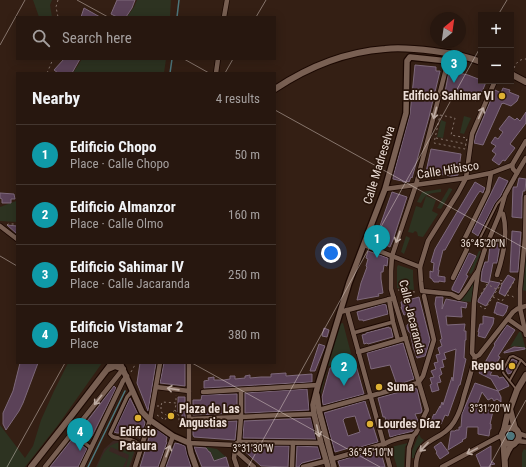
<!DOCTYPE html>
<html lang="en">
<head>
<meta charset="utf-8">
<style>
	:root { --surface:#27170f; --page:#2f2018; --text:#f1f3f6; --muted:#a49f9e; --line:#43362f; --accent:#deb133 }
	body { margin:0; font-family:"Roboto Condensed",sans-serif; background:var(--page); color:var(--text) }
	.controls { position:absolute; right:12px; top:12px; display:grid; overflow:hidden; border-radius:0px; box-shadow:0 2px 10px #0003 }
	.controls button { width:36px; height:36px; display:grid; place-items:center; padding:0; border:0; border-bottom:1px solid var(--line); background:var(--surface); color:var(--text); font:20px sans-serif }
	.compass { position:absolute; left:430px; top:12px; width:36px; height:36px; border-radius:50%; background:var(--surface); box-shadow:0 2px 10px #0003; rotate:29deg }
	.you { position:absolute; left:331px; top:253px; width:14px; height:14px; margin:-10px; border:3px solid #fff; border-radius:50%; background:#1a73e8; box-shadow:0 0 0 6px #1a73e833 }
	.badge { display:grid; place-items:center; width:26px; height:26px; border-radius:50%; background:var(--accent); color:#fff; font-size:13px; font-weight:700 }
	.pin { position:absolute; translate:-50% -33px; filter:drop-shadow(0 1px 2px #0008) }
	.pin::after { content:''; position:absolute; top:21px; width:14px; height:12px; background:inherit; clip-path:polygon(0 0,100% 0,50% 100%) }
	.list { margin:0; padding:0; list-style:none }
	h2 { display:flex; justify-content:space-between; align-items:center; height:52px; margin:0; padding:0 16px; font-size:17px }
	h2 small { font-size:13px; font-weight:400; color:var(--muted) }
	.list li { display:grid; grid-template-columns:26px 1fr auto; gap:12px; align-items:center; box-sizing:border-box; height:60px; padding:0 16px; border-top:1px solid var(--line) }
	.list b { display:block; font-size:15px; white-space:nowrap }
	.list p { margin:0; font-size:13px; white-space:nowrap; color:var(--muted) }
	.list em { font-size:13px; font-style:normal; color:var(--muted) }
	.icon { flex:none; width:22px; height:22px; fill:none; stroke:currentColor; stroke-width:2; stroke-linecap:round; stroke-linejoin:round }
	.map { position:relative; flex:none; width:526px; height:467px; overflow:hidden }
	.search { position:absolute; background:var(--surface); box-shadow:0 2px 10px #0003; left:16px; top:16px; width:260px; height:44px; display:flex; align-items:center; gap:10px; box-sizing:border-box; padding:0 14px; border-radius:0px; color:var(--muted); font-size:15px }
	.panel { position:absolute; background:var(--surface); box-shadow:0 2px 10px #0003; left:16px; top:72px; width:260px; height:292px; border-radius:0px }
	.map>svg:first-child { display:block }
	.education { fill:#3a2723 }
	.green { fill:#2d3321 }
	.water { fill:#4e777d }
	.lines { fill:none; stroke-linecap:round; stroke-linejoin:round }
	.stream { stroke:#4e777d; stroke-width:1.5 }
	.building { fill:#5b4258; stroke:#7e697b; fill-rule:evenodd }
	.service-casing { stroke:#1b0802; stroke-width:4 }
	.pedestrian-casing { stroke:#1b0802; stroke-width:5.5 }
	.minor-casing { stroke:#1b0802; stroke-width:6 }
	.tertiary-casing { stroke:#1b0802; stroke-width:8 }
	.secondary-casing { stroke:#1b0802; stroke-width:8 }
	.path { stroke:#87756c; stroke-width:1; stroke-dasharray:2 3; stroke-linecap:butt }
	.service { stroke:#796053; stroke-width:2 }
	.pedestrian { stroke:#796053; stroke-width:3.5 }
	.minor { stroke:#796053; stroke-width:4.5 }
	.tertiary { stroke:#796053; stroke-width:5.5 }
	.secondary { stroke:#796053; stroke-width:6 }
	.oneway { stroke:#bdaba2 }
	.ticks { fill:none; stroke:#ebddd6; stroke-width:1; stroke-opacity:0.45 }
	.poi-dot { fill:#deb133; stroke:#2a160b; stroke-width:1.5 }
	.labels { text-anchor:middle; stroke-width:3.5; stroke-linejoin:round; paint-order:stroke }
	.poi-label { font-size:12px; font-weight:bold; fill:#ebddd6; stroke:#2a160b; text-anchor:start }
	.street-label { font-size:12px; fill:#ebddd6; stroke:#2a160b }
	.ticks-label { font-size:10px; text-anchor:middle; fill:#ebddd6; stroke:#2a160b; stroke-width:3.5; stroke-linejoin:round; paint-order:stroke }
</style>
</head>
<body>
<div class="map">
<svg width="526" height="467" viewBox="0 0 526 467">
	<rect width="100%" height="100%" fill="#341f14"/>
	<path class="education" d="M120,440H126L130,442L133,445L135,448V452L130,467H96L104,449L113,441Z"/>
	<g class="green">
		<path d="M33,0H52L50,5L52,17H39Z"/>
		<path d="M137,0H171L170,17H127L134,7Z"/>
		<path d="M82,59H166L164,73H73Z"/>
		<path d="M464,116L471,118L464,134L460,133Z"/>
		<path d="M441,120L446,122L443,138L437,137Z"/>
		<path d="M449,188L452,189V190L441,209L437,208Z"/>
		<path d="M441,189V192C429,194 427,192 421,203L417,202L422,192Z"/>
		<path d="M426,196L436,200L432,211L438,214L423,237L418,236L417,232L415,231L413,233L408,232L416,206L422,208Z"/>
		<path d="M16,201H17V222L0,221V207Z"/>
		<path d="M406,236L410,238L404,254L401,252Z"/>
		<path d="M526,237V291L522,290Z"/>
		<path d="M479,251H481L473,271L471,274L469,273Z"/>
		<path d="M398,265L413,270V277L414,290L397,288V267Z"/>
		<path d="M475,280L471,302L461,301Z"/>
		<path d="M343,323L353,361L328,366L320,398L319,397L339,324Z"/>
		<path d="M519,332H521L526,350H522V348C518,345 514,346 510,347Z"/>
		<path d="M68,363H102L58,425L25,467H0V425L25,458L33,446L41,420L54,391Z"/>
		<path d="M419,434L421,438L424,440L417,448L414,458H412V451Z"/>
		<path d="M120,442L129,443L134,449V452L129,467H126L129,455L111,447L109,451L127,459L123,467H97C103,455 105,445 120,442Z"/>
		<path d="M408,443L405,447L404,467H397L391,447Z"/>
		<path d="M206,447L217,449L226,457L214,461L211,452H209Z"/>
		<path d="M524,449L526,450V467H522V453Z"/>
	</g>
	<circle class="water" cx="510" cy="436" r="5"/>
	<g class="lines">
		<g class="stream">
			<path d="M177,17L179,0"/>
			<path d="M170,73L172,59"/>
			<path d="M88,467L125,391"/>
		</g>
	</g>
	<g class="building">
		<path d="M117,0H135L132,8L126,17H117L111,14Z"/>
		<path d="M84,8L100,17H81Z"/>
		<path d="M64,59H80L72,73H58L54,70Z"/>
		<path d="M415,65L436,67V71H440L429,117L412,178L411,177L409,182L407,181V182H403L402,181L393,179V177L410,114Z"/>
		<path d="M449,71L468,75L486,82L482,92H481L476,101L445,92Z"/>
		<path d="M503,88L510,90L509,92L519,96L517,101L511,106L503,103V104L502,103L483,145L474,143L476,135L495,90L501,93Z"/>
		<path d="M526,112V123L510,144L515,148L505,161L503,160L499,165L492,160L496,154L492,151L496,146L491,143L495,137L498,139L503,132L499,129L509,116L515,120L517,118L520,121Z"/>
		<path d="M431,149L461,154L458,175L451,176L426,172Z"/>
		<path d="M499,177L508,181L500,197L495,203L478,236L472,232Z"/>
		<path d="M519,178L526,179L525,191H523L522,197V218L512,217L513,187H517Z"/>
		<path d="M475,182L485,188L484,190L483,193L480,191L477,195L461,221L445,250H443L438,270H439L438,276L445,277V282L439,281V282H434L431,278H430V271L433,272L434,263L431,262L435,249Z"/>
		<path d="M392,192L407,197L393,240L390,247L375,240Z"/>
		<path d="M0,193L14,194L15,199H11V203H2V199L0,198Z"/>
		<path d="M7,225L17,226V234Z"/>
		<path d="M512,231L521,232L518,272H510Z"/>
		<path d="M492,242L500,244L497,263H493L489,283L481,281L482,271L485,262H488L490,246Z"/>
		<path d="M368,251L388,258L387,266L384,265L383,272H381V279L383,293L378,294L379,296L357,300L361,283L367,267L366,266L368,259L366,258Z"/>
		<path d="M469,253L476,256L466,275L468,276L459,293L452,290V288Z"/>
		<path d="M508,275L515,279L505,296L499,293L502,284Z"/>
		<path d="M490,281L500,283L486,306L478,302V300Z"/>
		<path d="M419,297L430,340L425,356L417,358L413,347V346L410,332H409L407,328V325L409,324L407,314L404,315L401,307H402L401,302Z"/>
		<path d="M436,297H443L442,309L446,299L467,303L466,308L461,307L462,317L446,316L447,325L465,324L464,331H466V340H465L464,358L466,359L460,385H459L448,416L445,415L441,424L436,422L434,426L429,424L434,414L435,415L440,406V408L442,402L443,405L452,377L453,381L456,349L444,353L446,359L442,360L444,367L440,368L442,374L439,376L441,382L437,383L439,390L432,392L430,385L432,384L430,378L434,377L431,371L436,369L434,363L438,362L436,355L440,354L438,348L442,346L440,340L442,339L435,304Z"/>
		<path d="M497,302L508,306L506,312L503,316L496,314V313H494Z"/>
		<path d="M384,304L386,305L388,314L363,321V320H359L357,312Z"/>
		<path d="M483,316L494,318L493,324L485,338L478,336L479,332H478L480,324H483Z"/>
		<path d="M507,325L515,330L498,356L500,357L490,375L498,376L499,378L503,377L507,382L509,386L498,391L491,379L479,373L495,345L494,344Z"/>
		<path d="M389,327V328H391L393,337L368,344L367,343L364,344L362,335L366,334V333Z"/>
		<path d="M324,328L329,330L327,337L322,336Z"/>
		<path d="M403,343L414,379L397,385L390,365L371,369L367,353Z"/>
		<path d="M319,344L325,346L315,371H310Z"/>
		<path d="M514,347L525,348V349L504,353V352Z"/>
		<path d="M512,359L517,361V362L511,373L508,374L506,370Z"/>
		<path d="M355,362L364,394L323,405L322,397L330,368Z"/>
		<path d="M20,363H38L23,403L19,411L6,430L3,424V413L13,391Z"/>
		<path d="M140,363H156L148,411L137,383Z"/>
		<path d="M164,363H185V386L160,383Z"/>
		<path d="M286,373V376L312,374V382L204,388V381L209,380L208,378L214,377V380H224L230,379V376H235V379L245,378V376L250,375V378L261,377H271V374Z"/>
		<path d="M475,383L498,391L501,397V402L497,399L494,401L492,398L488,400L482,392L477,405L475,407H477L476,408L493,411L490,424H491V429H490L489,436L478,434V427H467L466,438L462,440L463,441L448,450L451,431H455L456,430H459V427H461L462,414Z"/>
		<path d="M114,386L116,388L92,436L87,441L78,433Z"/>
		<path d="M414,388L417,389L422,411L421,413L415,414L418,421L415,422L412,420L414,429L413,431L390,437L385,417H383L378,398Z"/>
		<path d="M307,389L309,410L245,413V393Z"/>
		<path d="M237,394V413L193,415V400H201L202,395Z"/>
		<path d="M178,397H185V423H182V412H178Z"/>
		<path d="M130,398L138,414L143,419L145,423L140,438L129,433H117L114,432Z"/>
		<path d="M365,401L378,442L350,450L349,448L335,452L324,413ZM355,416L360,432L348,436L343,420L345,418Z"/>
		<path d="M311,418L316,439L243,438L244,421Z"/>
		<path d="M237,421L235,440L194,437L193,435V423Z"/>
		<path d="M155,428L167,437L166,442H167L158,467H140L149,438H148L150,432L153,437L157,435Z"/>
		<path d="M73,438L87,449L78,467H50Z"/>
		<path d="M441,442L449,453L440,459L436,453L437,452L434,447Z"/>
		<path d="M175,443L180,444L185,446L187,454L191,467H166Z"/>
		<path d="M239,446H289L288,467L261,466Z"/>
		<path d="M297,446L318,447L321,458L302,463L300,465L299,467H296Z"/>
		<path d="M491,446V461L495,464L490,465L491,467H481L476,455Z"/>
		<path d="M194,447L206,448L209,452H210L214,461L226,457L229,467H202Z"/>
		<path d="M380,449L385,467H340L338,461Z"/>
	</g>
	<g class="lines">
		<g class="service-casing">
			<g id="service">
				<path d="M480,238L497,204L503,197"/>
				<path d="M510,380L521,360"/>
				<path d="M516,389L504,374L503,372V370L510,357L513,356L521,360L526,365"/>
			</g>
		</g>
		<g class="pedestrian-casing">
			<g id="pedestrian">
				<path d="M353,333L393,322"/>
				<path d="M133,390L127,397L110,434C114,440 121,437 128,439C133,440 138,443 142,446"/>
				<path d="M72,433L91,448"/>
			</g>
		</g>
		<g class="minor-casing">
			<g id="minor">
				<path d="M224,17L227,0"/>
				<path d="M216,73L218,59"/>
				<path d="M512,165L526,141"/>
				<path d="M517,173L526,158"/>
				<path d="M385,189L466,178L491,173L512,165"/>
				<path d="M526,197L525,238L520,289V308L526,335"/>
				<path d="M0,226L17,239"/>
				<path d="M364,245L420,267"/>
				<path d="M478,271C471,280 467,290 459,298L451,294L422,291L421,282L420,267L428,241L458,193L466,178L472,134L495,81"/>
				<path d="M497,275C503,257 508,233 503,214L500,213"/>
				<path d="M453,278L467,249L463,242L488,191L491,173"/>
				<path d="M389,299L393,322L398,340"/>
				<path d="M347,310L390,467"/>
				<path d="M340,312L394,298"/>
				<path d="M508,319L525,331"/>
				<path d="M358,352L406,338"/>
				<path d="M475,357L472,353L474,303L478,271L485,249L500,213L505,195L517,173L513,169L512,165"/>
				<path d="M189,363V443L234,445L239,442L321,443"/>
				<path d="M418,383L423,376L434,340L424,296"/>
				<path d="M156,387L189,391"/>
				<path d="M203,392L318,385"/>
				<path d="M319,410L418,383"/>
				<path d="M190,419L241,417L282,415L314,414"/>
				<path d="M518,433L526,436"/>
				<path d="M518,441L526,442"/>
				<path d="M239,442L241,417V390"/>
				<path d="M234,445L235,450L254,467"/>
				<path d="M235,450L234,458L237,467"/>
				<path d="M332,459L384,444C391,440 404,436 413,436"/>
				<path d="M45,467L123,369"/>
				<path d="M82,467L123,381L127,376"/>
				<path d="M135,467L150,420L160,363"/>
				<path d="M162,467L173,436"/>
				<path d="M292,467L293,443"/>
				<path d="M303,467L326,461"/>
				<path d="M408,467L409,448L413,436L416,433L427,410L391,289V271L392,256L416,185L448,61"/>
				<path d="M416,467C416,437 442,442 454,422C459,414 462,405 464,396C468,383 472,370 475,357L479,355L513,312L517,309L526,306"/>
				<path d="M442,467L498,437L502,436"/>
			</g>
		</g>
		<g class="tertiary-casing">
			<g id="tertiary">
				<path d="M120,363L142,412L150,420L173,436L189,443L191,453L196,467"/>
				<path d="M317,395L319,410L334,467"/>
				<path d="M328,467L321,443L314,414L313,405L318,385L349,283L385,189L406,113L407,61L410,57L448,61L449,53"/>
			</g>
		</g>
		<g class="secondary-casing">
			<g id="secondary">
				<path d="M511,74L526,82"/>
				<path d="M275,89C308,67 345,52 385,49C401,47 418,49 434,51C449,53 466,56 481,62"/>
				<path d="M108,369L115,366L123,369"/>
				<path d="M510,409L515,429"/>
				<path d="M504,430C507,428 510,427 514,428C519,430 521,438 516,442C515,444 513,445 511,446C508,450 507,453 505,458"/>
				<path d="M504,441C503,450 505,458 505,467"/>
				<path d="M513,444H510L505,443L503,439L502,434L504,430L508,412L510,409L517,390L526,375"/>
				<path d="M31,467L72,415L112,363"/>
			</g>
		</g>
		<g class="path">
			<path d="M58,0L56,7L58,17"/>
			<path d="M514,68C516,63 519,59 526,59"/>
			<path d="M47,73L53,59"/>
			<path d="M440,115L455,118L451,135L467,138L465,149L434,143Z"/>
			<path d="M436,138L466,144"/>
			<path d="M7,225L8,224H17"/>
			<path d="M479,241L477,244L480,245"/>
			<path d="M398,290L415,292"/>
			<path d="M481,294L487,284L496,289"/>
			<path d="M507,295L512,296L515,298"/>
			<path d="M493,297L502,301L515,280"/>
			<path d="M480,306L485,309L503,281L499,280"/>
			<path d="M131,372L136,363"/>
			<path d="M157,406H161L162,402L176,403V395"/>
			<path d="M161,407V412L168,416L175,410L176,404"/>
			<path d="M175,410L178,415H179V425H184"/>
			<path d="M157,415L165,420L167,416"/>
		</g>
		<use href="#service" class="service"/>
		<use href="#pedestrian" class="pedestrian"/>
		<use href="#minor" class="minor"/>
		<use href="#tertiary" class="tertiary"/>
		<use href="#secondary" class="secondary"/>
	</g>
	<defs><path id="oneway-shaft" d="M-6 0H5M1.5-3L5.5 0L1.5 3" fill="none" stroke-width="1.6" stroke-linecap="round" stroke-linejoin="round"/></defs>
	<g class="oneway">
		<use href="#oneway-shaft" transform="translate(435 113) rotate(105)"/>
		<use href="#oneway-shaft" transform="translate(481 113) rotate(-66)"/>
		<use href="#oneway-shaft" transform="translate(398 237) rotate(109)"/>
		<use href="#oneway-shaft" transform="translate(173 389) rotate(-172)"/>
		<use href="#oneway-shaft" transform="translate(98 400) rotate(128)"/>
		<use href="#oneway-shaft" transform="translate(318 431) rotate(77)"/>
		<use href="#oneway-shaft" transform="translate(424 447) rotate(133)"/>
		<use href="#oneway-shaft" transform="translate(168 451) rotate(-70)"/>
		<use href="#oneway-shaft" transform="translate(472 451) rotate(152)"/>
	</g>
	<path class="ticks" d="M77,0L108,17M498,15L507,0M256,17L266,0M0,45L25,0M184,59L209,73M225,73L233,59M275,110L526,249M0,256L17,266M192,363L380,467M7,467L65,363M248,467L481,46M489,467L526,400"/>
	<g class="poi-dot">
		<circle cx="502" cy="96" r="4"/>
		<circle cx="512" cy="366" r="4"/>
		<circle cx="379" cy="387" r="4"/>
		<circle cx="171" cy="416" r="4"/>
		<circle cx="138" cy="418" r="4"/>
		<circle cx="370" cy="424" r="4"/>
	</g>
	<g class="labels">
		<g class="poi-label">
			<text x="494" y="100" text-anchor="end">Edificio Sahimar VI</text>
			<text x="504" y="370" text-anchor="end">Repsol</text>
			<text x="387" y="391">Suma</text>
			<text x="179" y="413">Plaza de Las<tspan x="179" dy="14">Angustias</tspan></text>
			<text x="378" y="428">Lourdes Díaz</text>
			<text x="138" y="436" text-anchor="middle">Edificio<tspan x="138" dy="14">Pataura</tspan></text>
		</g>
		<g class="street-label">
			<text transform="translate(379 165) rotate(-73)" y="4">Calle Madreselva</text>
			<text transform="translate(448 170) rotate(-9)" y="4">Calle Hibisco</text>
			<text transform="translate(412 317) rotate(76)" y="4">Calle Jacaranda</text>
		</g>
	</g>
	<g class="ticks-label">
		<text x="483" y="247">36°45'20"N</text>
		<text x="490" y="412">3°31'20"W</text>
		<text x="253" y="452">3°31'30"W</text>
		<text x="371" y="456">36°45'10"N</text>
	</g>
</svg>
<div class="controls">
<button>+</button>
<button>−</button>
</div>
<svg class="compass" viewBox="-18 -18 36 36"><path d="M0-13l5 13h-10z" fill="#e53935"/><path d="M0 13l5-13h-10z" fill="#a49f9e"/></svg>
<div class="you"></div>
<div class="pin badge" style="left:377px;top:258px;background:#0f9aa8">1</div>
<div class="pin badge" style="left:344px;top:386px;background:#0f9aa8">2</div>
<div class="pin badge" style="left:454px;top:83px;background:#0f9aa8">3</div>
<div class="pin badge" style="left:80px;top:451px;background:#0f9aa8">4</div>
<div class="search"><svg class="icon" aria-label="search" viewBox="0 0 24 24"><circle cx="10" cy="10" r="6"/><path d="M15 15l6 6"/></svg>Search here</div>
<section class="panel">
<h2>Nearby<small>4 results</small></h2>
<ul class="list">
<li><span class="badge" style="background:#0f9aa8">1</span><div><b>Edificio Chopo</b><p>Place · Calle Chopo</p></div><em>50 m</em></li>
<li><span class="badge" style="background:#0f9aa8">2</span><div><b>Edificio Almanzor</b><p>Place · Calle Olmo</p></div><em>160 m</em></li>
<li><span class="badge" style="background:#0f9aa8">3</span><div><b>Edificio Sahimar IV</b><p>Place · Calle Jacaranda</p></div><em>250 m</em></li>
<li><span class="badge" style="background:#0f9aa8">4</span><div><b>Edificio Vistamar 2</b><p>Place</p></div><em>380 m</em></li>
</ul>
</section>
</div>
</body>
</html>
